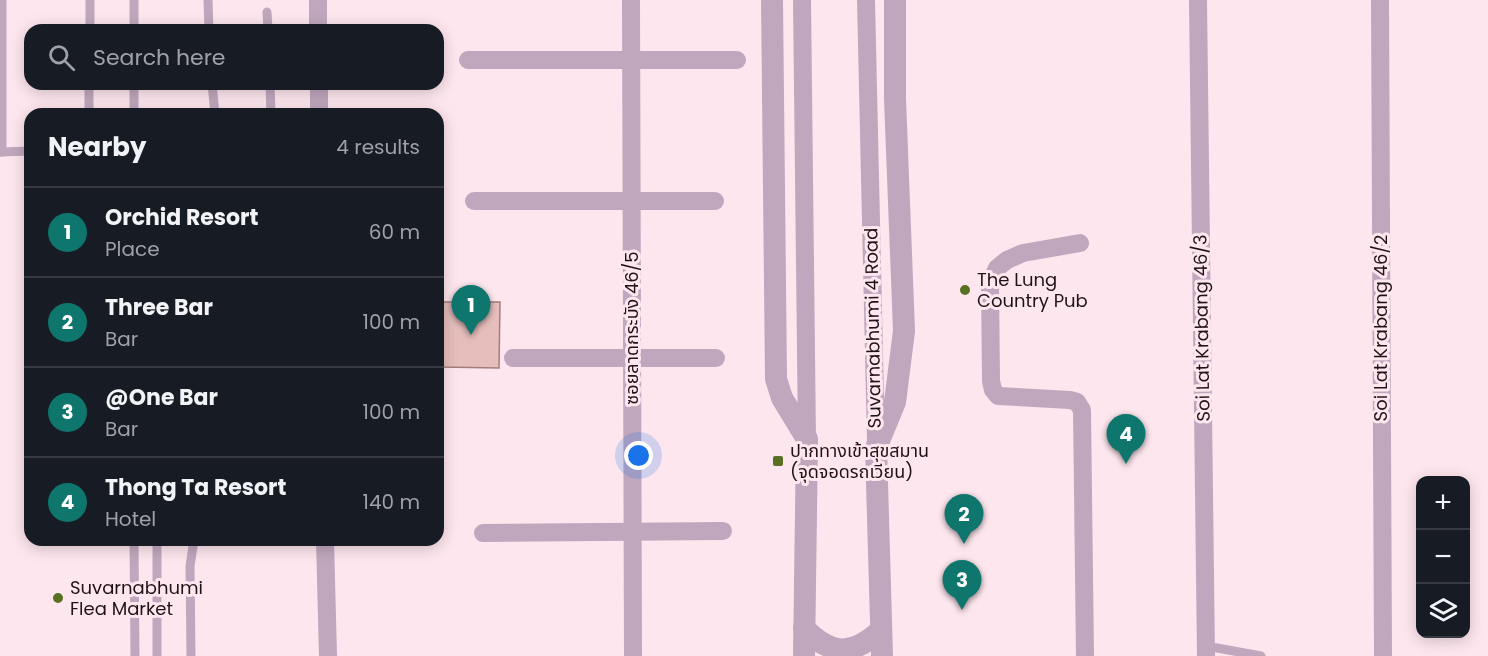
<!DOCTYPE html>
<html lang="en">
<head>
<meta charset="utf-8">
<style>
	:root { --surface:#171b24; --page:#242831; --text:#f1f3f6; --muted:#9ea1a6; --line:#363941; --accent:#0f766e }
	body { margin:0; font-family:Poppins,"Noto Sans Thai",sans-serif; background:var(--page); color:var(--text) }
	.controls { position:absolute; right:18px; bottom:18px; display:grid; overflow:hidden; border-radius:12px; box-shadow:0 3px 15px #0003 }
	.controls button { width:54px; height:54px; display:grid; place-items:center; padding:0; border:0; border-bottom:2px solid var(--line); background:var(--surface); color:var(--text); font:30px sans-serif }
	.you { position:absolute; left:639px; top:456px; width:21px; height:21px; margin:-15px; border:4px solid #fff; border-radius:50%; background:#1a73e8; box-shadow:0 0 0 9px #1a73e833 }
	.badge { display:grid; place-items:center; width:39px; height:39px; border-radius:50%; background:var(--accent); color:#fff; font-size:20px; font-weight:700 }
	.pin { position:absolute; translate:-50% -50px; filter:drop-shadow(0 2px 3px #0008) }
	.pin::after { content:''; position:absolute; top:32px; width:21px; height:18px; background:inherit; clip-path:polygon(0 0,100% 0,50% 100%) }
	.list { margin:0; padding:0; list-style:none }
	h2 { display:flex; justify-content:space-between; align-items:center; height:78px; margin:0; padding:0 24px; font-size:26px }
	h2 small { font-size:20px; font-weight:400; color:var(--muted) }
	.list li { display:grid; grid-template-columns:39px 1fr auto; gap:18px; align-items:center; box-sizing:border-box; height:90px; padding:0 24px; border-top:2px solid var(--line) }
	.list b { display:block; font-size:22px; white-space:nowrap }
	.list p { margin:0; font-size:20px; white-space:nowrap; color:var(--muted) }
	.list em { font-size:20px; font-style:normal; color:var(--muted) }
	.icon { flex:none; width:33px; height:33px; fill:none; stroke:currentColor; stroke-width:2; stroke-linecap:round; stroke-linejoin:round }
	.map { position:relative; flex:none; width:1488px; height:656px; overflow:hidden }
	.search { position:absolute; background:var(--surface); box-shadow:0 3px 15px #0003; left:24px; top:24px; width:420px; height:66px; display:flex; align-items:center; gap:15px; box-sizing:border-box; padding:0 21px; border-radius:18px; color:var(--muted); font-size:22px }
	.panel { position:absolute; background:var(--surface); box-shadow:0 3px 15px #0003; left:24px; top:108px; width:420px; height:438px; border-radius:18px }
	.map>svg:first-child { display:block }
	.building { fill:#e6bebc; stroke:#a37d7c; stroke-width:1.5 }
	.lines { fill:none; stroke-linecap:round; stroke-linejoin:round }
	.service { stroke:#c0a7bd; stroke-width:9 }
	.minor { stroke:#c0a7bd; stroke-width:18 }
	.tertiary { stroke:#c0a7bd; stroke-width:22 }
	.poi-dot { fill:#587021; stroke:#fee6ee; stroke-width:2 }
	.labels { text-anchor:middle; stroke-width:6; stroke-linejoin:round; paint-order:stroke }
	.poi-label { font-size:18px; fill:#201318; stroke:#fee6ee; text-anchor:start }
	.street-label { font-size:18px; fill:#201318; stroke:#fee6ee }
</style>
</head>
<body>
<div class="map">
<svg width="1488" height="656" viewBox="0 0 1488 656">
	<rect width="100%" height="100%" fill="#fee6ee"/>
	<path class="building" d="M442,302H500L499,368L441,367Z"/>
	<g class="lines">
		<g class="service">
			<path d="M208,0L209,30"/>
			<path d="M267,12L268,30"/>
			<path d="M90,30V0"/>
			<path d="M134,30V0"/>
			<path d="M212,84L215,114"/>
			<path d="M270,84L271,114"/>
			<path d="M89,114V84"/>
			<path d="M134,114V84"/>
			<path d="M0,152L30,151"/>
			<path d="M2,152V0"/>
			<path d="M134,540L135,656"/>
			<path d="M157,540V656"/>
			<path d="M1206,646L1261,656"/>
			<path d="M191,656L190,566L194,540"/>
		</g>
		<g class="minor">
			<path d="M318,0V30"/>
			<path d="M631,0L633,656"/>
			<path d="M802,0L807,439"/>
			<path d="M866,0L876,442"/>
			<path d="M1198,0L1206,656"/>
			<path d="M1380,0L1383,656"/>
			<path d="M468,60H737"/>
			<path d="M319,84V114"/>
			<path d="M474,201H715"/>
			<path d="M1080,243L1023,253L1007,260L997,268L990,284L991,381L993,390L998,396L1070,400L1077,402L1082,410L1085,656"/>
			<path d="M513,358H716"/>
			<path d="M483,533L723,531"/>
			<path d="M325,540L328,656"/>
		</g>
		<g class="tertiary">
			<path d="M772,0L776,379L782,398L807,439L804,656"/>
			<path d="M804,628C831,656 852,656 880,631"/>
			<path d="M882,656L876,448L895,402L904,331L895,99V0"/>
		</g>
	</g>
	<g class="poi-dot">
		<circle cx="965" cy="290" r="6"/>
		<rect x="772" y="455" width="12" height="12" rx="3"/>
		<circle cx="58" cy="598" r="6"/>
	</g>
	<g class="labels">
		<g class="poi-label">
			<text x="977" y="286">The Lung<tspan x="977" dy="21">Country Pub</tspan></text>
			<text x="790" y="457">ปากทางเข้าสุขสมาน<tspan x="790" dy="21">(จุดจอดรถเวียน)</tspan></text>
			<text x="70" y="594">Suvarnabhumi<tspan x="70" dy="21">Flea Market</tspan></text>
		</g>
		<g class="street-label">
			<text transform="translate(632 328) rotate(-90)" y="6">ซอยลาดกระบัง 46/5</text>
			<text transform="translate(873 328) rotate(-91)" y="6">Suvarnabhumi 4 Road</text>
			<text transform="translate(1202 328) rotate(-91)" y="6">Soi Lat Krabang 46/3</text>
			<text transform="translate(1381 328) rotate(-90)" y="6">Soi Lat Krabang 46/2</text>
		</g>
	</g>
</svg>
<div class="controls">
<button>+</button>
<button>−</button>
<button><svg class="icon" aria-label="layers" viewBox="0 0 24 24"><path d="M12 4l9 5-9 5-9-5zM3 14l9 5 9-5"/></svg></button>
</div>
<div class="you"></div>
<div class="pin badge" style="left:471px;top:335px">1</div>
<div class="pin badge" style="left:964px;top:544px">2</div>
<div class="pin badge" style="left:962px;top:610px">3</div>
<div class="pin badge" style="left:1126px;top:464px">4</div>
<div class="search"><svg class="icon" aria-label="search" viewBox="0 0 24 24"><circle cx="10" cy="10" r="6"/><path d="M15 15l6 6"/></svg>Search here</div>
<section class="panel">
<h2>Nearby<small>4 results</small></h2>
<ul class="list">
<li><span class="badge">1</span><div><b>Orchid Resort</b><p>Place</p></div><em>60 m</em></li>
<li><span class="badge">2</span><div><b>Three Bar</b><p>Bar</p></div><em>100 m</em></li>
<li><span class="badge">3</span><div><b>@One Bar</b><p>Bar</p></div><em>100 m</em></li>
<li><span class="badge">4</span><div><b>Thong Ta Resort</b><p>Hotel</p></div><em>140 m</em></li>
</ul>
</section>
</div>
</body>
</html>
